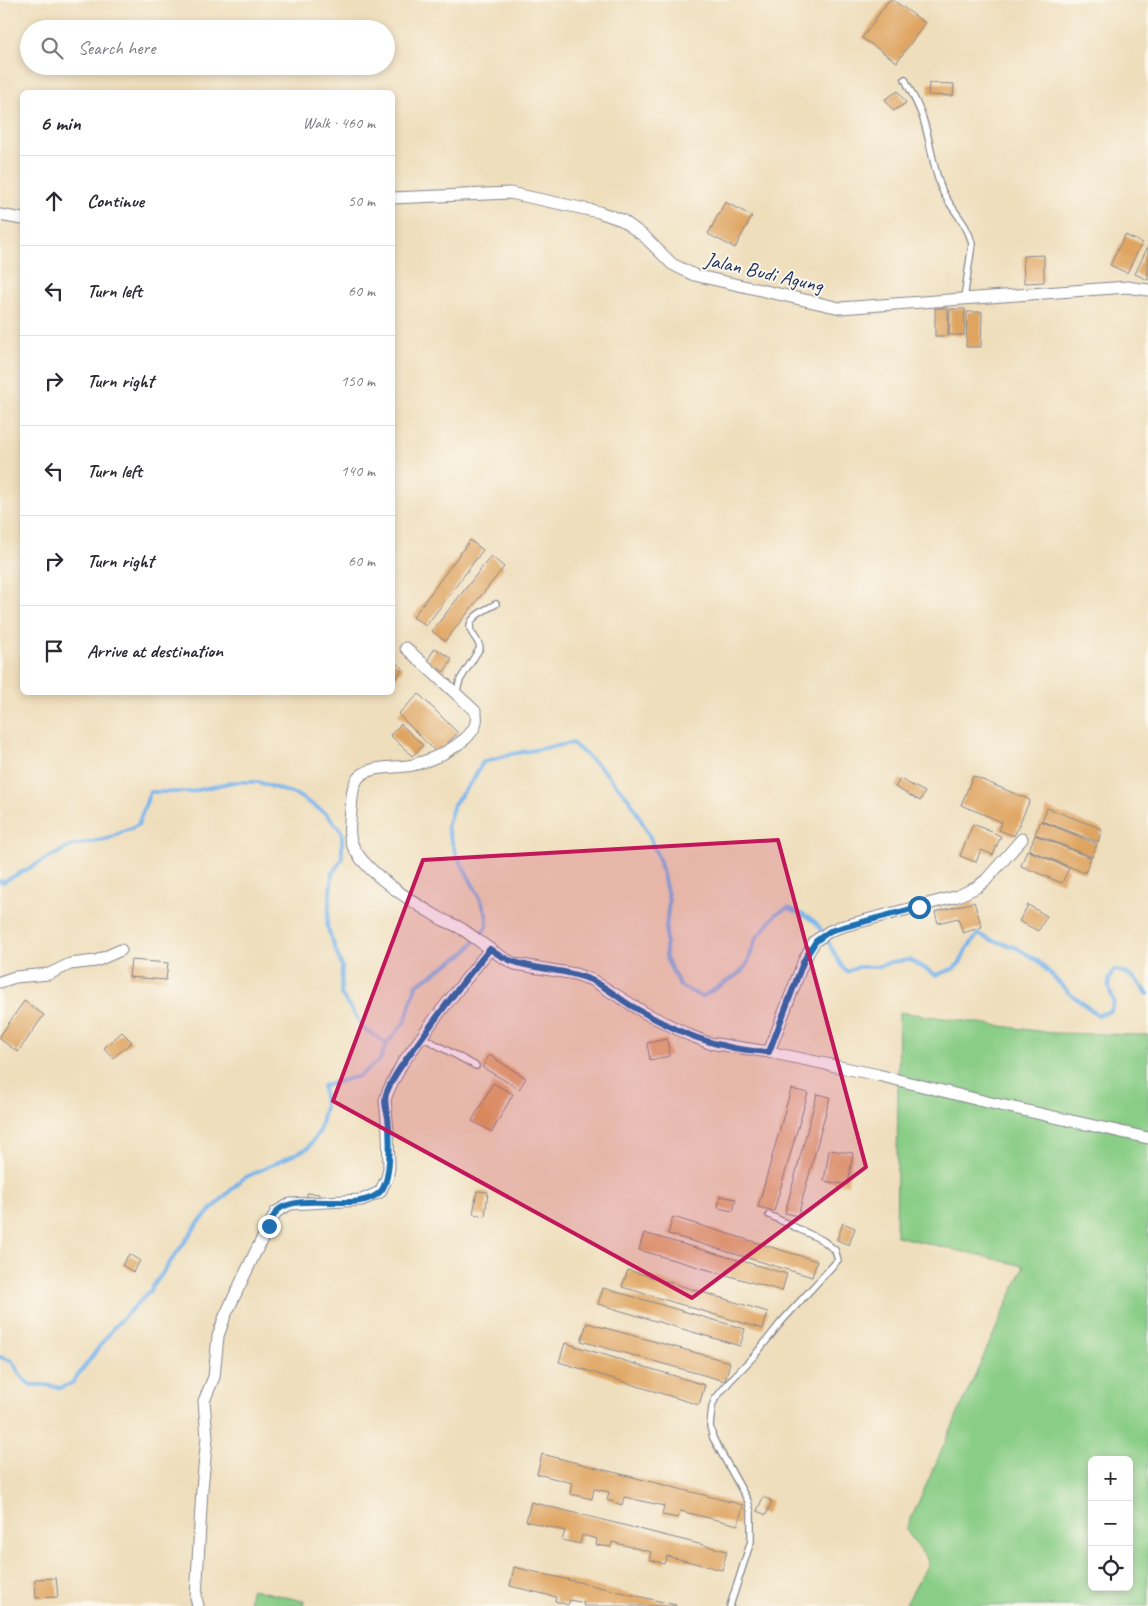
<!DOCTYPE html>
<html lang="en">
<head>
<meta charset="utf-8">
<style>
	:root { --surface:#fff; --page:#f7f7f7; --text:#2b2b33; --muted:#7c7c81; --line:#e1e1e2 }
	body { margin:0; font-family:Caveat,sans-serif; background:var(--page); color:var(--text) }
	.controls { position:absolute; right:15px; bottom:15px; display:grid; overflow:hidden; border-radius:8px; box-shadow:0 2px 8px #0003 }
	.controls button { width:45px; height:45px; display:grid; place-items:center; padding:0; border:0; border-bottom:1px solid var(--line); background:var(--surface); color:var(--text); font:25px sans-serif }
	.stop { position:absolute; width:15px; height:15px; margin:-11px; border:4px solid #1f6fb2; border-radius:50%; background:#fff }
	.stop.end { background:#1f6fb2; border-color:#fff; box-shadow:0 1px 5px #0008 }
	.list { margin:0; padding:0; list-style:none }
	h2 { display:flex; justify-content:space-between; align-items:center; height:65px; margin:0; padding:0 20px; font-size:21px }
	h2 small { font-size:16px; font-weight:400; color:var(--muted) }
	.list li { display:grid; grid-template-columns:32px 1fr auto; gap:15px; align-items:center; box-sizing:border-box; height:90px; padding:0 20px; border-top:1px solid var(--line) }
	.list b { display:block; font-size:19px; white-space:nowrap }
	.list em { font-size:16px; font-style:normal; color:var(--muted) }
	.icon { flex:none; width:28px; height:28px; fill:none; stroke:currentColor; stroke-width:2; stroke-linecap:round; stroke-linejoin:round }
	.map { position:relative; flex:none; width:1148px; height:1606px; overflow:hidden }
	.search { position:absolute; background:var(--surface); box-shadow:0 2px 8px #0003; left:20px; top:20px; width:375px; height:55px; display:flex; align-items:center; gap:12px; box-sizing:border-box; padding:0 18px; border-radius:28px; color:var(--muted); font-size:19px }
	.panel { position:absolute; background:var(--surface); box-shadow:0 2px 8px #0003; left:20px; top:90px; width:375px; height:605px; border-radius:8px }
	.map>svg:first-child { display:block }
	.green { fill:#89cd86; stroke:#527e72; fill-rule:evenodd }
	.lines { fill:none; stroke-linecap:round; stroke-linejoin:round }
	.stream { stroke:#79b5eb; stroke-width:4 }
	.building { fill:#dfa461 }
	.service-casing { stroke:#85868d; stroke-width:8 }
	.minor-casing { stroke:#85868d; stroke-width:13 }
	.service { stroke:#fff; stroke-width:5.5 }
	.minor { stroke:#fff; stroke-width:11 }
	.route { stroke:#1f6fb2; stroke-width:6 }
	.marked { fill:#c2185b; fill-opacity:0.2; stroke:#c2185b; stroke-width:4; stroke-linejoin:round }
	.labels { text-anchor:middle; stroke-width:4; stroke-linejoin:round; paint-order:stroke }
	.street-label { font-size:21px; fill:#1b2f5e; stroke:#fbf7ec }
</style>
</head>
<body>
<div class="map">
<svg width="1148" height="1606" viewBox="0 0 1148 1606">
	<rect width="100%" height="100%" fill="#fbf7ec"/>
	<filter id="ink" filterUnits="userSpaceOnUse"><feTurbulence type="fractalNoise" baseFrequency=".02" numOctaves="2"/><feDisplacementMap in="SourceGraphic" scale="10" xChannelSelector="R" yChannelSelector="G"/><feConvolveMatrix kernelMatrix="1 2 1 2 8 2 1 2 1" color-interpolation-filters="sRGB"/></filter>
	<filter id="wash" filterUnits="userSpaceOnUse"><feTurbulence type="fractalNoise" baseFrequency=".0096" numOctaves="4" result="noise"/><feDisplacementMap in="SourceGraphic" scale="20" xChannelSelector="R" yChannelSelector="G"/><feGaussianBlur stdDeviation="1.12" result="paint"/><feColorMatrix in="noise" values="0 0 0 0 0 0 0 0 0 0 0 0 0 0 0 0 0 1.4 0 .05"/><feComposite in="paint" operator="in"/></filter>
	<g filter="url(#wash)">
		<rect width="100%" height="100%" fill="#efdebc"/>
		<g class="green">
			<path d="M899,1012L1052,1033L1148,1035V1606H905L929,1562L906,1530L1024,1266L896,1236ZM1092,1460H1129V1587H1092Z"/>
			<path d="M251,1589L304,1601L303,1606H249Z"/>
		</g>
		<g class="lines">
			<g class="stream">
				<path d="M0,881L3,882L71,846L107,839L138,825L150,792H190L233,782H258L297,795L327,814L342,832V859L332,874L327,926L342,967L341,994L365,1030L387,1043L380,1060L359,1076L323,1086L325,1106L319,1132L308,1148L242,1179L198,1223L149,1292L115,1326L72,1383L61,1388L46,1385H31L23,1379L12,1361L0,1357"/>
				<path d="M387,1043L405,1022L416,985L466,952L487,926V917L480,898L456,854L447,827L454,804L473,780L483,762L512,754L572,743L601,768L630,800L648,833L660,862L669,900L666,928V958L680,986L702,997L740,973L747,965L756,939L776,914L788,908C796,912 809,916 816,923C829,937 833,958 847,972L858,967H877L891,962L910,960L936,975L953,969L960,963L966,950L978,934L988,939L1017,948L1038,961L1069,993L1098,1015L1111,1011L1114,1001C1108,989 1106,981 1114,970C1132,973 1137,980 1148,994"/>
			</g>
		</g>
		<g id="blocks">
			<g class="building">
				<path d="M889,0H893L925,23L897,62L862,38Z"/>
				<path d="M929,83L954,84L953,96L928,95Z"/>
				<path d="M898,91L906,103L893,111L885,99Z"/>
				<path d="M725,202L752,216L735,248L708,234Z"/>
				<path d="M1125,235L1142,243L1127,273L1110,265Z"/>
				<path d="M1148,246V280L1135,274Z"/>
				<path d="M1044,255V282L1024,283L1023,256Z"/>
				<rect x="935" y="308" width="13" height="28"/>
				<path d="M950,309H965L964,335H949Z"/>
				<path d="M967,312H982L981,347H966Z"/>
				<path d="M470,540L483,550L426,626L413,617Z"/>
				<path d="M491,556L504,567L445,641L432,631Z"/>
				<path d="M435,648L452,659L444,672L427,661Z"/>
				<path d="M394,662L403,668L392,684V663Z"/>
				<path d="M419,694L458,733L437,753L398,714Z"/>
				<path d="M401,724L423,746L412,756L390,735Z"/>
				<path d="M973,776L1030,800L1014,836L999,830L1002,822L961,805Z"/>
				<path d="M900,779L925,792L920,801L895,787Z"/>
				<path d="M1047,808L1102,829L1098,842L1042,821Z"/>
				<path d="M1041,821L1097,844L1092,857L1035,834Z"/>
				<path d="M973,824L1001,836L993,855L981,850L976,862L960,856Z"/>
				<path d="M1035,835L1091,858L1085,873L1029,850Z"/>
				<path d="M1027,850L1069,868L1062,883L1021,866Z"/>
				<path d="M974,902L982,927L963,933L958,918L938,923L935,912Z"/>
				<path d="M1028,905L1047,916L1038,931L1019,921Z"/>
				<path d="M131,960L168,963L166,980L129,977Z"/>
				<path d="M24,1001L44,1015L18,1052L0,1039V1036Z"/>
				<path d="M122,1032L132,1042L113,1058L104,1048Z"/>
				<path d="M667,1039L670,1056L650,1060L647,1043Z"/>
				<path d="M489,1055L526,1078L519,1089L482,1067Z"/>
				<path d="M493,1083L513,1094L492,1132L472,1121Z"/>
				<path d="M791,1089L808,1093L774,1211L758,1207Z"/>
				<path d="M817,1094L830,1097L798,1216L785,1213Z"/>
				<path d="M829,1150L853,1153L848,1185L824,1181Z"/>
				<path d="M477,1191L488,1192L485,1216L473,1214Z"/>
				<path d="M307,1193L319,1194V1198L307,1197Z"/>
				<path d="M720,1196L736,1199L733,1211L718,1208Z"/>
				<path d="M673,1217L817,1261L812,1277L668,1234Z"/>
				<path d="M843,1223L855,1228L849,1245L837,1240Z"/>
				<path d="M644,1233L787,1274L782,1291L639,1250Z"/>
				<path d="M129,1254L140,1261L133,1272L122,1265Z"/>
				<path d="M628,1270L768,1312L763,1329L622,1287Z"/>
				<path d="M603,1288L745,1329L740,1346L598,1304Z"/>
				<path d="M587,1323L730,1362L725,1381L581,1341Z"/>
				<path d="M565,1343L705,1385L699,1405L559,1362Z"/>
				<path d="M542,1454L743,1505L738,1525L680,1511L678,1518L662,1515L664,1506L624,1497L622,1505L607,1500L609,1492L594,1489L592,1499L570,1494L572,1483L537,1474Z"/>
				<path d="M763,1497L772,1501L766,1515L757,1511Z"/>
				<path d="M531,1502L727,1551L722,1570L667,1556L664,1564L649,1559L651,1552L612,1542L611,1547L596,1545L597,1539L582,1535L580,1544L562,1540L565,1531L526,1521Z"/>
				<path d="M514,1567L676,1605V1606H583L584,1603L570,1600L568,1605L555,1601L556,1597L510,1586Z"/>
				<path d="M56,1578L58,1597L36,1598L35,1579Z"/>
			</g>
		</g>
	</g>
	<g filter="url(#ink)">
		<use href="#blocks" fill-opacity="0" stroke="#85868d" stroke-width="1"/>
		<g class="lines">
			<g class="service-casing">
				<g id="service">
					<path d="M905,79C911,93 920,107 924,122C931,144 933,169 942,190C951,210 968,223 972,244L964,299"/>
					<path d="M456,694L460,680L480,648C479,641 474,638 471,631C465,618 487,609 496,604"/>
					<path d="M422,1037L476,1066"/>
					<path d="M730,1606L751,1541V1513L748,1501L713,1438L710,1426L712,1407L715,1399L730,1381L755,1355L782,1321L838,1260L835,1250L822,1240L769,1215"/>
				</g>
			</g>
			<g class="minor-casing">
				<g id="minor">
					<path d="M392,198L510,193L599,212L622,220L645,237L672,264L694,275L840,308L1127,287L1148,290"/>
					<path d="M0,215L22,219"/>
					<path d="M406,648L475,711C479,722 474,730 466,738C451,751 432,760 413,765C396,769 370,764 358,778C351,787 352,801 351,811C350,821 348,832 351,841C359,869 414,903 438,917C446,922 454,924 462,929C480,941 495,955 515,964L575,974L592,980L645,1013L689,1035L709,1043L769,1052L878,1075L987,1102L1148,1138"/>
					<path d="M0,982L15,977L49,974L70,964L96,961L121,950"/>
					<path d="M769,1052L804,960L815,941L830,931L840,927L958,896L977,887L986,880L1022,839"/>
					<path d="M198,1606L196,1598L197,1580L202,1489L207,1437L204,1401L214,1377L218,1336L225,1316L255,1253L276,1212L290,1204L362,1200L380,1192L387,1178L389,1168L388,1131L385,1100L388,1091L402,1064L436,1017L490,949"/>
				</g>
			</g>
			<use href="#service" class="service"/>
			<use href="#minor" class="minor"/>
		</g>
	</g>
	<g class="lines" filter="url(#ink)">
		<path class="route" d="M269,1226C271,1221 274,1214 278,1210C301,1191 361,1214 381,1191C392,1178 390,1134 388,1117C386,1109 384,1102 386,1094C393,1076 406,1059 418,1043C441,1011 464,980 490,949C521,973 557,965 591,980C605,986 617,997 630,1005C674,1031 716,1050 769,1052L804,960L816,941L830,931L840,928L919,907"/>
	</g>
	<path class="marked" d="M778,840L866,1167L692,1298L333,1101L423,860Z"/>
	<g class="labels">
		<g class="street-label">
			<text transform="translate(764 272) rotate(13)" y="7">Jalan Budi Agung</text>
		</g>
	</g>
</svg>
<div class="controls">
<button>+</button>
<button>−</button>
<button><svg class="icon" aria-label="locate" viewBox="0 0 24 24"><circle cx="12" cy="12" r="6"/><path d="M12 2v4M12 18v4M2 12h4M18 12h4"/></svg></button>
</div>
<div class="stop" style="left:919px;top:907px"></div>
<div class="stop end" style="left:269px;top:1226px"></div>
<div class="search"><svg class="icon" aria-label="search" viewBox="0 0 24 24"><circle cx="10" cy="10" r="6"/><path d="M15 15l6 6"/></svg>Search here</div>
<section class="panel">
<h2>6 min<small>Walk · 460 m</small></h2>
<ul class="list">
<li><svg class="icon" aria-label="ahead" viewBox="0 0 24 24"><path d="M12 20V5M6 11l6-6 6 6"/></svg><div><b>Continue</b></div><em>50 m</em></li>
<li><svg class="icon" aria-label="left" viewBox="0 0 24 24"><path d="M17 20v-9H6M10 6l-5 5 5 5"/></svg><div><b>Turn left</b></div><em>60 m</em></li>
<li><svg class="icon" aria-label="right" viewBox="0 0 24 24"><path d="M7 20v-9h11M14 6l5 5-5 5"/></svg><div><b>Turn right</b></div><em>150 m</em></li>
<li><svg class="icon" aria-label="left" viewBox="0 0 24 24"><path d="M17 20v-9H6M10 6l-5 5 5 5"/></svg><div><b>Turn left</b></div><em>140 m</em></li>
<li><svg class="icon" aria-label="right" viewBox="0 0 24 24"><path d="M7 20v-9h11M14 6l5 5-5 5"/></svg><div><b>Turn right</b></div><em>60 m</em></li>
<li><svg class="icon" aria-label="arrive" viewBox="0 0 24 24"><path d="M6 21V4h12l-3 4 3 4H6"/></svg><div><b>Arrive at destination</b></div></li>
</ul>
</section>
</div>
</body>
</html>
